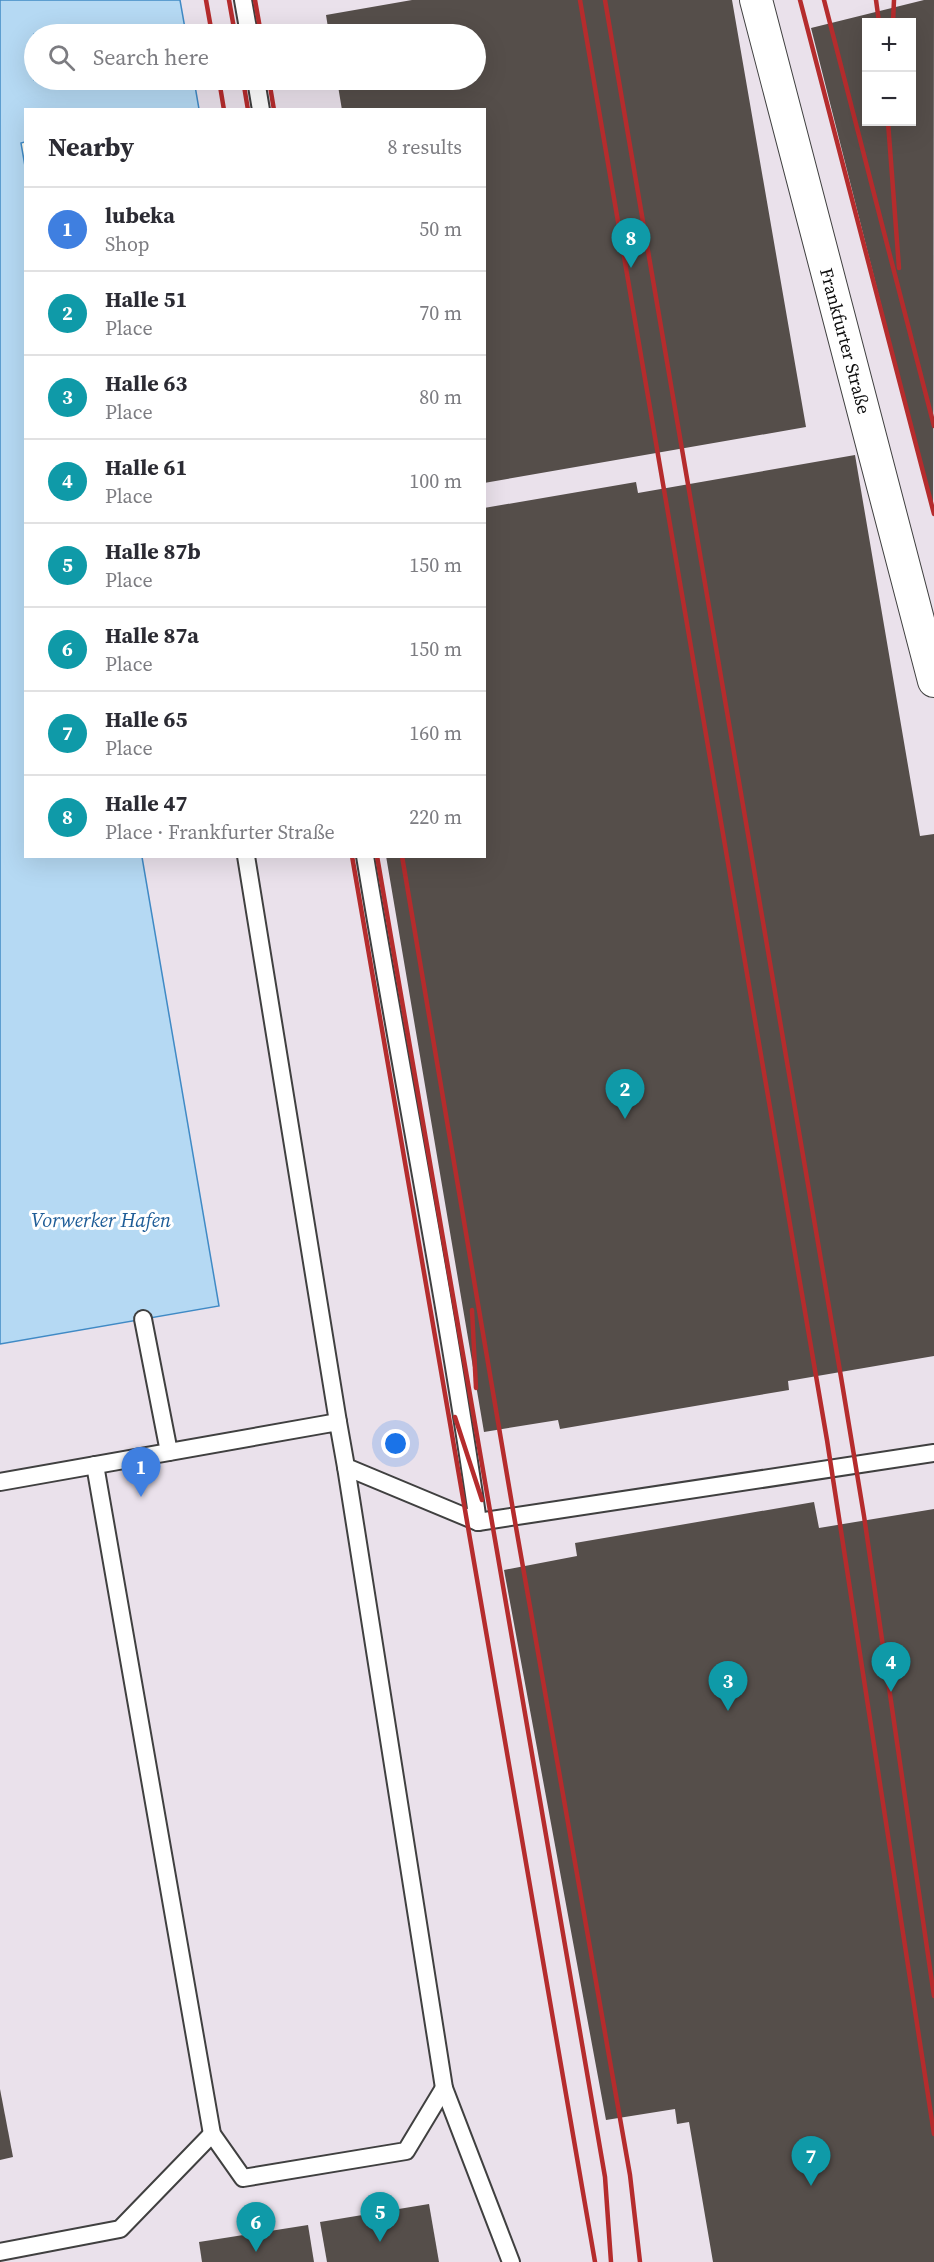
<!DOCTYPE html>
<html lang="en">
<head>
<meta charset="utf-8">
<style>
	:root { --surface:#fff; --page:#f2f2f3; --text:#2b2b33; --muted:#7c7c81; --line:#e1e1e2; --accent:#0b8043 }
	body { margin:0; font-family:"Source Serif 4",serif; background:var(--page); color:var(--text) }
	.controls { position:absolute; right:18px; top:18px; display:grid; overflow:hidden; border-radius:0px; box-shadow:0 6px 24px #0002 }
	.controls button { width:54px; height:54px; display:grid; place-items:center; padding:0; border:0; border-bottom:2px solid var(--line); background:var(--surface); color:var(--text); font:30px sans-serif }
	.you { position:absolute; left:396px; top:1444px; width:21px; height:21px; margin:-15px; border:4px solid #fff; border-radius:50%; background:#1a73e8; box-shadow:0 0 0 9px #1a73e833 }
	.badge { display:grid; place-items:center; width:39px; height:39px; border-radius:50%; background:var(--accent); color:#fff; font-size:20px; font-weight:700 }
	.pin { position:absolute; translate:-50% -50px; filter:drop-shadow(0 2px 3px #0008) }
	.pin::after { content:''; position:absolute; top:32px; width:21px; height:18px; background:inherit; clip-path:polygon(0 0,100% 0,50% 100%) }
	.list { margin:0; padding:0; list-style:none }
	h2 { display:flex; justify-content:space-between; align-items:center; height:78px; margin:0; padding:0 24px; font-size:26px }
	h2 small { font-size:20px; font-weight:400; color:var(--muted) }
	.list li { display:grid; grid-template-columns:39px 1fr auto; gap:18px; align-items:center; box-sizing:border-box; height:84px; padding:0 24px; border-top:2px solid var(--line) }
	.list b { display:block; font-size:22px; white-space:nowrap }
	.list p { margin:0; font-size:20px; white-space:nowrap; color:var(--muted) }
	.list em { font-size:20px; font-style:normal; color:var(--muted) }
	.icon { flex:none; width:33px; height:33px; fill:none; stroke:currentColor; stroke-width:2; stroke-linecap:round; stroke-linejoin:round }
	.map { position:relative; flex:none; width:934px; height:2262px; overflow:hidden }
	.search { position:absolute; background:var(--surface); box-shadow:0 6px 24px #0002; left:24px; top:24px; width:462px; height:66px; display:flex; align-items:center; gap:15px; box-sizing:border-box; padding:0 21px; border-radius:33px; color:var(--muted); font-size:22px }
	.panel { position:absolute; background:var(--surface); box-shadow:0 6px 24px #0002; left:24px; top:108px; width:462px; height:750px; border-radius:0px }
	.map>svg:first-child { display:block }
	.industrial { fill:#eae1eb; fill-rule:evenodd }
	.water { fill:#b5d9f3; stroke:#408ac5; stroke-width:1.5 }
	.building { fill:#554e4a; fill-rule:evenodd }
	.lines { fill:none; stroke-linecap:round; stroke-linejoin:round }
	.lane-casing { stroke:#404040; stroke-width:20 }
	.street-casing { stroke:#404040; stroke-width:34 }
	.lane { stroke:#fff; stroke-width:16 }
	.street { stroke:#fff; stroke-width:32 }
	.rail { stroke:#b52c2d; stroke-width:4.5 }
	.labels { text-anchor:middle; stroke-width:6; stroke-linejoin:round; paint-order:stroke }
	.street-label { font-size:18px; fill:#0d0d0d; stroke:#fff }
	.water-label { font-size:20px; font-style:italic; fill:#1d5c97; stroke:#fff }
</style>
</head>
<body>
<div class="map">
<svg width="934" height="2262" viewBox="0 0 934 2262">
	<rect width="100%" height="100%" fill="#fefbed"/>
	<path class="industrial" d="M180,0H934V2262H0V1344L219,1305L142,857L484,856V110L199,109L194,80H476V34H186ZM866,22H912V122H866Z"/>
	<path class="water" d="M0,0H180L186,34H34V80H194L199,109L26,110L25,142L21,143L26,172V856L142,857L219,1306L0,1344Z"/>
	<g class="building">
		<path d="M412,0H732L806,427L484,483V110H342L337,80H476V34H329L326,15Z"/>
		<path d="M924,0H934L933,510L811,28ZM866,22H912V122H866Z"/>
		<path d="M855,455L920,836L934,834V1356L788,1381L789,1390L560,1429L558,1420L484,1432L386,856H484V508L636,482L638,493Z"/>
		<path d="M814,1502L819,1528L934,1509V2262H713L689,2122L677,2124L675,2109L606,2120L504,1570L577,1556L575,1543Z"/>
		<path d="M0,2089L13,2157L0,2160Z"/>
		<path d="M429,2204L439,2262H327L320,2222Z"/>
		<path d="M308,2225L314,2262H202L199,2242Z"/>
	</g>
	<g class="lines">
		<g class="lane-casing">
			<g id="lane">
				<path d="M243,0L249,34"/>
				<path d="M256,80L261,110"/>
				<path d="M246,856L338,1422"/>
				<path d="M365,856C402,1078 446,1299 478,1522"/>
				<path d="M143,1319L169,1452"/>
				<path d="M95,1465L212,2134L243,2178L406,2151L444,2088"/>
				<path d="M346,1467L444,2088L511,2262"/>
				<path d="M0,1482L338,1422L346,1467L478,1522L934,1453"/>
				<path d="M0,2252L120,2229L212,2134"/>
			</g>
		</g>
		<g class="street-casing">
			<path id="street" d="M756,0L934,681"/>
		</g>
		<use href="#lane" class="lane"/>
		<use href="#street" class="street"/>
		<g class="rail">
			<path d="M206,0L212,34"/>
			<path d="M229,0L235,34"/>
			<path d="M255,0L261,34"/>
			<path d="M580,0L827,1440L934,2134"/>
			<path d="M605,0L841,1377L864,1516L934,1996"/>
			<path d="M800,0L934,514"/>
			<path d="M824,0L934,426"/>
			<path d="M876,0L879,22"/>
			<path d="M893,22L894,0"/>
			<path d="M219,80L224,110"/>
			<path d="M243,80L248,110"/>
			<path d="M269,80L274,110"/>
			<path d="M888,122L899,268"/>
			<path d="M352,856L595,2262"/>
			<path d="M377,856L605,2177L611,2262"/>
			<path d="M402,856L514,1516L630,2175L640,2262"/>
			<path d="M472,1310L476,1388"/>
			<path d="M455,1417L482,1500"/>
		</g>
	</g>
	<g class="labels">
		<g class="street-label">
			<text transform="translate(845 341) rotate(75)" y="6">Frankfurter Straße</text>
		</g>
		<g class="water-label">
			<text x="101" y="1227">Vorwerker Hafen</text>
		</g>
	</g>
</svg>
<div class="controls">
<button>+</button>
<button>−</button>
</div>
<div class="you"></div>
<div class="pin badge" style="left:141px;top:1497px;background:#3f7fe0">1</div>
<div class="pin badge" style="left:625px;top:1119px;background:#0f9aa8">2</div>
<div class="pin badge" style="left:728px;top:1711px;background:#0f9aa8">3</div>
<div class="pin badge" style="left:891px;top:1692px;background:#0f9aa8">4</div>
<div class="pin badge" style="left:380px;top:2242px;background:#0f9aa8">5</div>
<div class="pin badge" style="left:256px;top:2252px;background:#0f9aa8">6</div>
<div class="pin badge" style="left:811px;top:2186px;background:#0f9aa8">7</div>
<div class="pin badge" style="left:631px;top:268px;background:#0f9aa8">8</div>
<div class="search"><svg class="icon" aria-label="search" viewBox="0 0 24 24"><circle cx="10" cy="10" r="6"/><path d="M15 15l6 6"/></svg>Search here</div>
<section class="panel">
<h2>Nearby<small>8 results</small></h2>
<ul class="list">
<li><span class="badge" style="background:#3f7fe0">1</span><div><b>lubeka</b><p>Shop</p></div><em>50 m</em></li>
<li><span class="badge" style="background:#0f9aa8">2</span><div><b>Halle 51</b><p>Place</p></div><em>70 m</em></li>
<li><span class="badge" style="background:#0f9aa8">3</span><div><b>Halle 63</b><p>Place</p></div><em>80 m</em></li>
<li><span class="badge" style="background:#0f9aa8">4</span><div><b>Halle 61</b><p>Place</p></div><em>100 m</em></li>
<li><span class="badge" style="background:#0f9aa8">5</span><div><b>Halle 87b</b><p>Place</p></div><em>150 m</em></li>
<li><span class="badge" style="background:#0f9aa8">6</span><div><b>Halle 87a</b><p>Place</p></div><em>150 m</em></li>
<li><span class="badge" style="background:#0f9aa8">7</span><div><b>Halle 65</b><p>Place</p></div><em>160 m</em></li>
<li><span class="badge" style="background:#0f9aa8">8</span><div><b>Halle 47</b><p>Place · Frankfurter Straße</p></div><em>220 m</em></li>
</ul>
</section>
</div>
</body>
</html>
